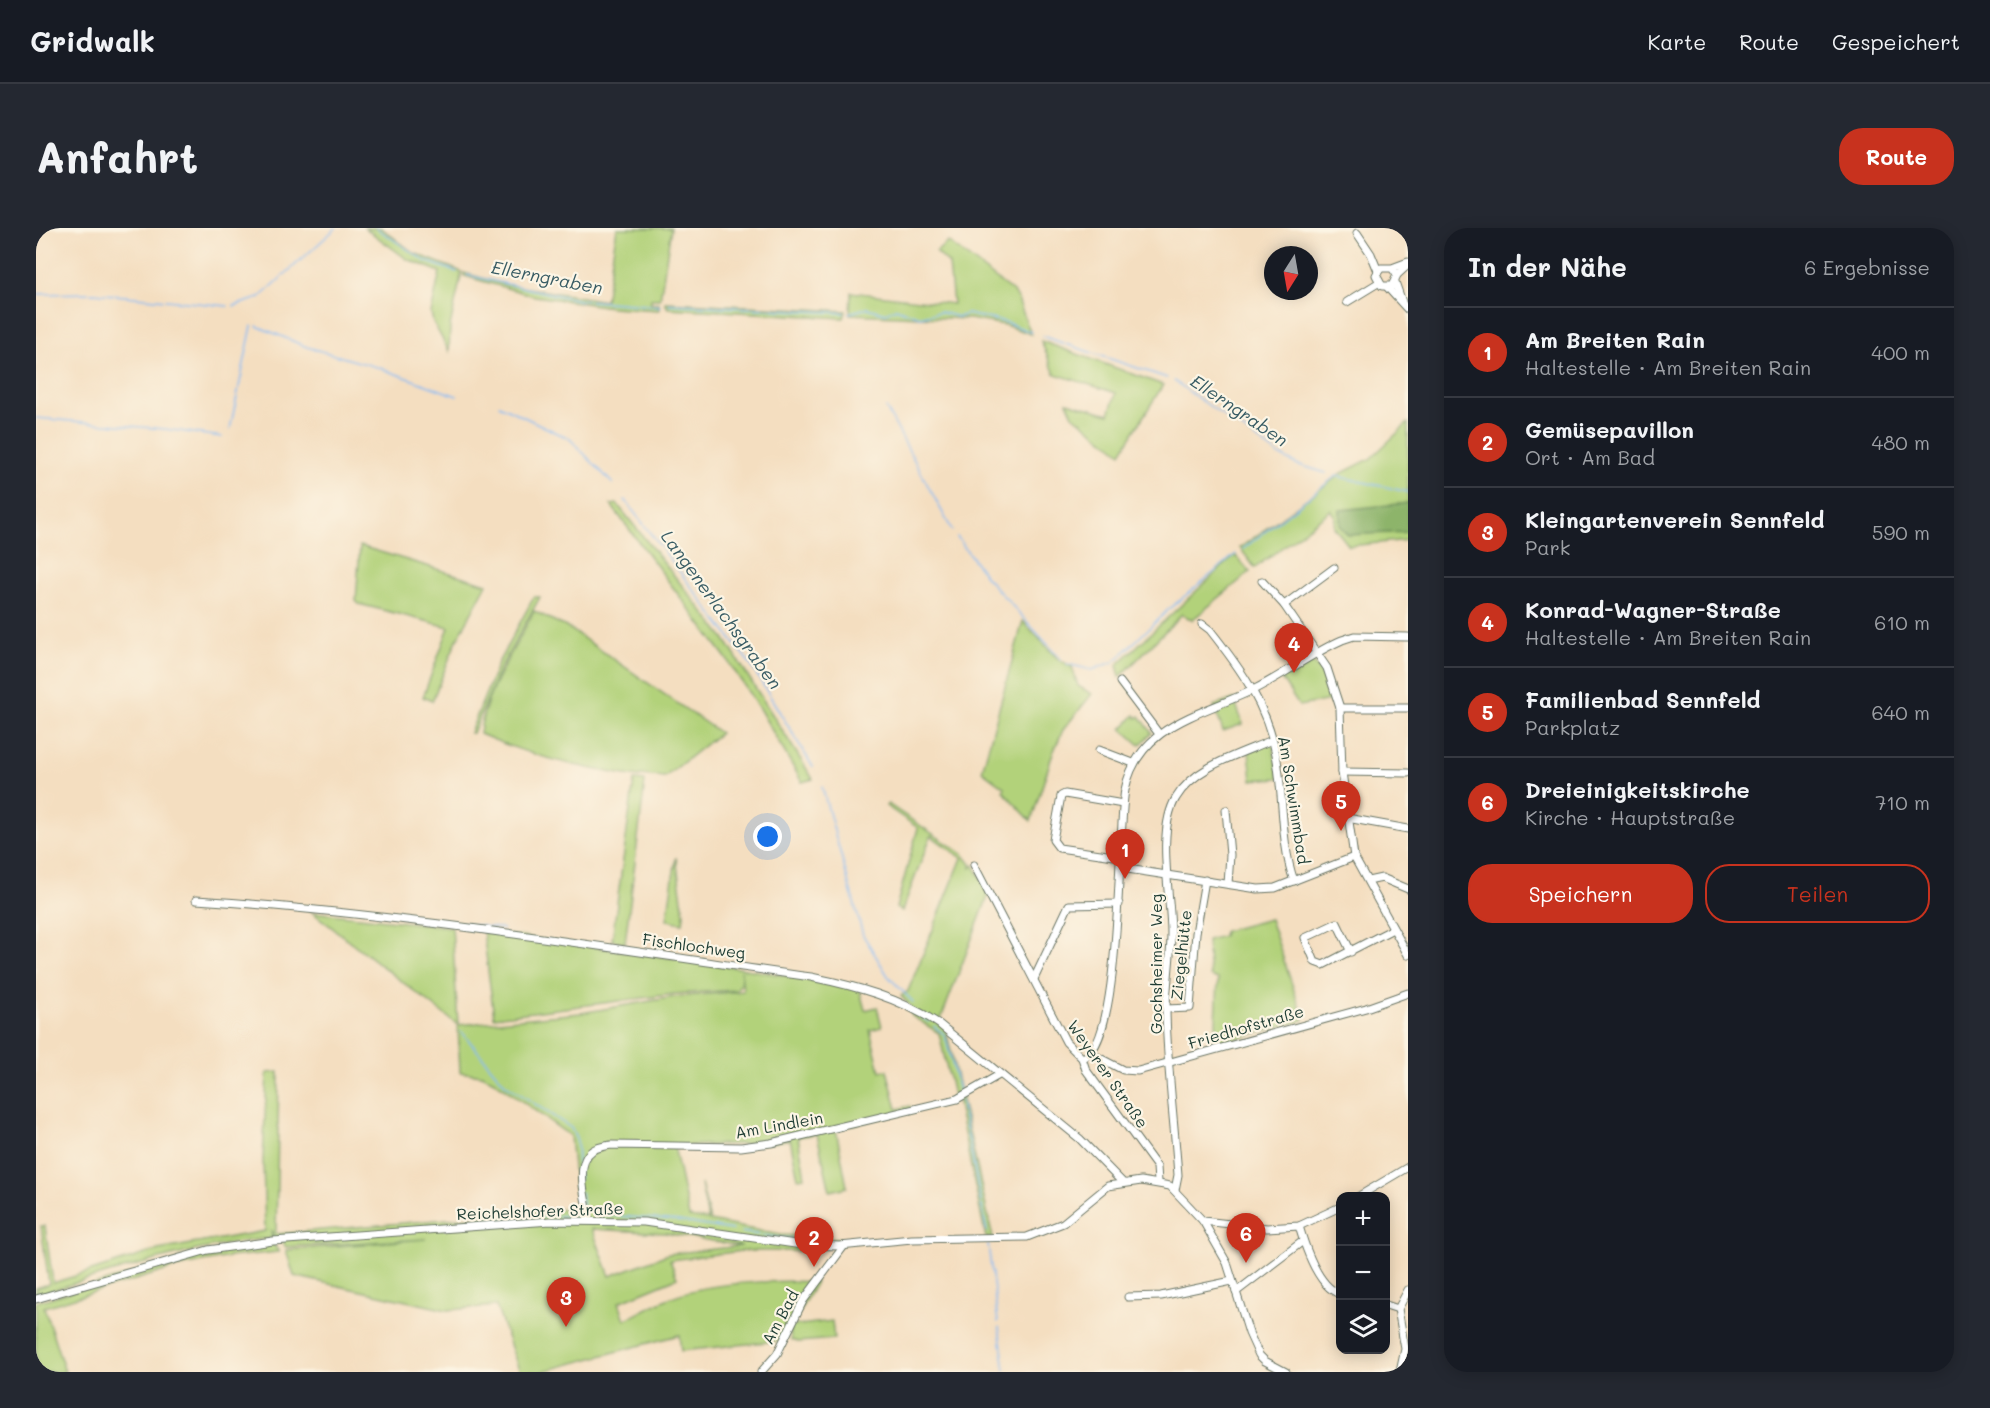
<!DOCTYPE html>
<html lang="de">
<head>
<meta charset="utf-8">
<style>
	:root { --surface:#171b24; --page:#242831; --text:#f1f3f6; --muted:#9ea1a6; --line:#363941; --accent:#c8321e }
	body { margin:0; font-family:Mali,sans-serif; background:var(--page); color:var(--text) }
	.controls { position:absolute; right:18px; bottom:18px; display:grid; overflow:hidden; border-radius:12px; box-shadow:0 3px 15px #0003 }
	.controls button { width:54px; height:54px; display:grid; place-items:center; padding:0; border:0; border-bottom:2px solid var(--line); background:var(--surface); color:var(--text); font:30px sans-serif }
	.compass { position:absolute; left:1228px; top:18px; width:54px; height:54px; border-radius:50%; background:var(--surface); box-shadow:0 3px 15px #0003; rotate:191deg }
	.you { position:absolute; left:732px; top:609px; width:21px; height:21px; margin:-15px; border:4px solid #fff; border-radius:50%; background:#1a73e8; box-shadow:0 0 0 9px #1a73e833 }
	.badge { display:grid; place-items:center; width:39px; height:39px; border-radius:50%; background:var(--accent); color:#fff; font-size:20px; font-weight:700 }
	.pin { position:absolute; translate:-50% -50px; filter:drop-shadow(0 2px 3px #0008) }
	.pin::after { content:''; position:absolute; top:32px; width:21px; height:18px; background:inherit; clip-path:polygon(0 0,100% 0,50% 100%) }
	.list { margin:0; padding:0; list-style:none }
	h2 { display:flex; justify-content:space-between; align-items:center; height:78px; margin:0; padding:0 24px; font-size:26px }
	h2 small { font-size:20px; font-weight:400; color:var(--muted) }
	.list li { display:grid; grid-template-columns:39px 1fr auto; gap:18px; align-items:center; box-sizing:border-box; height:90px; padding:0 24px; border-top:2px solid var(--line) }
	.list b { display:block; font-size:22px; white-space:nowrap }
	.list p { margin:0; font-size:20px; white-space:nowrap; color:var(--muted) }
	.list em { font-size:20px; font-style:normal; color:var(--muted) }
	.actions { display:flex; gap:12px; padding:18px 24px }
	.actions a { flex:1; padding:14px 0; border:2px solid var(--accent); border-radius:24px; text-align:center; font-size:21px; color:var(--accent) }
	.actions .main { background:var(--accent); color:#fff }
	.icon { flex:none; width:33px; height:33px; fill:none; stroke:currentColor; stroke-width:2; stroke-linecap:round; stroke-linejoin:round }
	.map { position:relative; flex:none; width:1372px; height:1144px; overflow:hidden; border-radius:24px }
	header { display:flex; align-items:center; gap:36px; box-sizing:border-box; height:84px; padding:0 30px; background:var(--surface); border-bottom:2px solid var(--line) }
	header strong { font-size:28px }
	nav { display:flex; gap:33px; margin-inline-start:auto; font-size:21px }
	.intro { display:flex; align-items:center; justify-content:space-between; box-sizing:border-box; height:144px; padding:0 36px }
	h1 { margin:0; font-size:42px }
	.button { padding:15px 27px; border-radius:24px; background:var(--accent); color:#fff; font-size:21px; font-weight:700 }
	main { display:flex; gap:36px; padding:0 36px }
	aside { flex:1; background:var(--surface); border-radius:24px; box-shadow:0 3px 15px #0003 }
	.map>svg:first-child { display:block }
	.green { fill:#b2d27a; stroke:#688857; stroke-width:1.5; fill-rule:evenodd }
	.forest { fill:#8db46a; stroke:#56784f; stroke-width:1.5 }
	.lines { fill:none; stroke-linecap:round; stroke-linejoin:round }
	.stream { stroke:#84baf3; stroke-width:1.5 }
	.minor-casing { stroke:#6a7565; stroke-width:9 }
	.minor { stroke:#fff; stroke-width:7 }
	.labels { text-anchor:middle; stroke-width:4.5; stroke-linejoin:round; paint-order:stroke }
	.street-label { font-size:16px; fill:#1f3d34; stroke:#fcf5e5 }
	.water-label { font-size:18px; font-style:italic; fill:#385c64; stroke:#fcf5e5 }
</style>
</head>
<body>
<header>
<strong>Gridwalk</strong>
<nav><a>Karte</a><a>Route</a><a>Gespeichert</a></nav>
</header>
<div class="intro"><h1>Anfahrt</h1><a class="button">Route</a></div>
<main>
<div class="map">
<svg width="1372" height="1144" viewBox="0 0 1372 1144">
	<rect width="100%" height="100%" fill="#fcf5e5"/>
	<filter id="ink" filterUnits="userSpaceOnUse"><feTurbulence type="fractalNoise" baseFrequency=".0167" numOctaves="2"/><feDisplacementMap in="SourceGraphic" scale="12" xChannelSelector="R" yChannelSelector="G"/><feConvolveMatrix kernelMatrix="1 2 1 2 8 2 1 2 1" color-interpolation-filters="sRGB"/></filter>
	<filter id="wash" filterUnits="userSpaceOnUse"><feTurbulence type="fractalNoise" baseFrequency=".008" numOctaves="4" result="noise"/><feDisplacementMap in="SourceGraphic" scale="24" xChannelSelector="R" yChannelSelector="G"/><feGaussianBlur stdDeviation="1.35" result="paint"/><feColorMatrix in="noise" values="0 0 0 0 0 0 0 0 0 0 0 0 0 0 0 0 0 1.4 0 .05"/><feComposite in="paint" operator="in"/></filter>
	<g filter="url(#wash)">
		<rect width="100%" height="100%" fill="#f4dec0"/>
		<g class="green">
			<path d="M329,0H345L378,25L426,44L414,98L413,123L397,94L395,85L404,44L371,31Z"/>
			<path d="M581,0H635L624,71H615V76H623V82L575,79L499,68L428,48V45L468,56L569,73Z"/>
			<path d="M912,14L976,63L981,69L995,106L969,97L934,91L814,86L815,64L917,76L913,36L900,24Z"/>
			<path d="M629,75V74L810,83L808,90L632,80Z"/>
			<path d="M1005,113L1127,157L1085,225L1037,187L1031,174L1073,186L1080,165L1019,146Z"/>
			<path d="M1372,195V312L1313,318L1298,299L1299,288L1295,282L1219,340L1204,320L1306,245L1334,231Z"/>
			<path d="M581,276L688,410L777,551L766,554L724,482L690,430L575,277Z"/>
			<path d="M324,318L451,356L420,414L396,473L387,469L413,399L323,376L320,373Z"/>
			<path d="M1199,327L1214,344L1156,392L1146,386L1084,449L1081,437Z"/>
			<path d="M498,369H504L464,441L437,505H434L462,435Z"/>
			<path d="M498,383L534,401L684,505L629,549L604,547L603,549C547,541 496,529 444,506C447,466 480,419 498,383Z"/>
			<path d="M987,393L1022,431L1036,439L1042,458L1056,466L1027,502L1017,525L995,593L967,563L969,560L946,543Z"/>
			<path d="M1274,434C1287,438 1290,460 1295,472L1263,478L1245,450Z"/>
			<path d="M1198,471L1207,496L1187,503L1178,478Z"/>
			<path d="M1099,487L1101,490L1104,488L1116,505L1104,517L1086,501Z"/>
			<path d="M1236,513L1243,550L1216,552L1213,523Z"/>
			<path d="M598,552L609,553L589,715L576,712Z"/>
			<path d="M852,576L927,626L935,636V640L938,637L953,666L903,796L910,802L957,1010H950L921,871L918,872L903,805L876,788L874,778L865,768L872,763L926,630L895,608L866,683L860,680L882,600L850,578Z"/>
			<path d="M640,629L648,686L647,695L631,692Z"/>
			<path d="M276,684L416,699L422,797Z"/>
			<path d="M1234,691L1268,792L1184,815L1180,796L1182,751L1174,748L1171,712L1187,708L1188,703Z"/>
			<path d="M447,703L704,740L823,760L829,782L841,779L846,799L834,802L844,843L851,842L861,881L874,878L876,882L800,901L811,959L794,963L781,906L762,909L769,949L762,950L754,911L735,915L638,918L653,989L672,992L665,956L674,993L744,1007L802,1010L804,1018L767,1017L763,1023H705L634,1032L641,1050L583,1074L589,1092C605,1084 620,1075 636,1069C672,1054 741,1052 780,1054L755,1098L796,1093L798,1111L762,1114L755,1112L754,1100L749,1112L645,1123L643,1107L504,1144H484L460,1078L411,1082L258,1048L250,1022L390,1011L250,1019L245,1013H237V1004L235,1003L236,1010C154,1018 78,1044 0,1067V1060L13,1056L5,998H9L17,1055L122,1022L229,1003L227,932L231,845L243,844L240,1006L541,980L534,908L458,853L446,847L424,844L422,797L545,785L638,769L707,763L705,743V756L700,762L638,766L458,789ZM556,1001L629,1005L706,1018L632,1026L574,1048Z"/>
			<path d="M237,1016L243,1024L193,1029L142,1039L8,1079L29,1144H0V1074L139,1033L172,1025Z"/>
		</g>
		<path class="forest" d="M1372,275V304L1312,307L1304,298V282Z"/>
		<g class="lines">
			<g class="stream">
				<path d="M340,0L389,33L421,44"/>
				<path d="M431,47L543,72L624,78"/>
				<path d="M0,66L58,65L192,78"/>
				<path d="M633,76L808,85"/>
				<path d="M198,78L223,70L300,0"/>
				<path d="M813,85L831,80L850,85L860,80L884,89L904,84L922,89L931,86L969,94L995,104"/>
				<path d="M221,98L271,119L344,140L421,168"/>
				<path d="M1006,108L1131,150"/>
				<path d="M1138,153L1243,227L1260,236L1290,245"/>
				<path d="M463,177L534,211L577,256"/>
				<path d="M850,180L916,302"/>
				<path d="M0,190L129,201L186,209"/>
				<path d="M194,201L216,98"/>
				<path d="M589,272L715,437L777,539"/>
				<path d="M921,309L950,349L1025,431"/>
				<path d="M1207,321L1300,248L1372,264"/>
				<path d="M1080,432L1133,381L1200,326"/>
				<path d="M1031,436L1056,442L1077,434"/>
				<path d="M786,559L827,707L852,748L877,774"/>
				<path d="M424,695L467,701"/>
				<path d="M887,790L893,794"/>
				<path d="M898,798L909,807L924,866"/>
				<path d="M425,803L469,856L535,900L541,913L543,951"/>
				<path d="M925,873L951,1004"/>
				<path d="M557,986L642,993L696,1002"/>
				<path d="M439,992L547,987L545,964"/>
				<path d="M705,1004L743,1010L795,1013"/>
				<path d="M952,1016L962,1094"/>
				<path d="M963,1099L969,1142"/>
				<path d="M0,1143V1144"/>
			</g>
		</g>
	</g>
	<g filter="url(#ink)">
		<g class="lines">
			<g class="minor-casing">
				<g id="minor">
					<path d="M1321,5L1335,26L1342,43"/>
					<path d="M1356,40L1361,47L1356,58H1346L1340,47L1345,40H1356L1372,34"/>
					<path d="M1361,47L1372,37"/>
					<path d="M1359,54L1366,74"/>
					<path d="M1351,59L1372,82"/>
					<path d="M1311,74L1342,55"/>
					<path d="M1226,353L1248,377L1291,440L1304,480L1306,544L1318,629L1372,727"/>
					<path d="M1248,377L1298,340"/>
					<path d="M1166,396L1174,402C1204,440 1231,477 1240,526C1248,567 1244,613 1258,653"/>
					<path d="M1084,454L1123,506"/>
					<path d="M1304,480H1372"/>
					<path d="M1063,522L1097,535"/>
					<path d="M1306,544L1372,545"/>
					<path d="M1190,582L1194,627L1192,656"/>
					<path d="M1311,590L1372,601"/>
					<path d="M1085,629L1023,620L1017,612L1025,568L1029,566L1087,576"/>
					<path d="M938,637L1030,814L1046,830L1050,842L1121,939L1122,954"/>
					<path d="M1085,640L1222,661L1239,660L1318,629"/>
					<path d="M1332,653L1346,650L1372,661"/>
					<path d="M160,672C366,685 570,720 775,749C819,758 865,770 903,796L1044,911L1087,955"/>
					<path d="M1315,724L1301,695L1269,710L1279,734L1287,737L1357,701"/>
					<path d="M998,751L1033,677L1083,676"/>
					<path d="M1130,781L1154,780L1160,705L1169,652"/>
					<path d="M1056,826L1087,842L1102,843L1330,780L1372,765"/>
					<path d="M1046,830C1087,821 1081,602 1089,562C1102,496 1168,486 1219,461C1249,446 1276,425 1306,412L1318,408L1372,409"/>
					<path d="M1139,962L1142,947C1138,892 1131,837 1130,783C1130,757 1135,731 1135,705C1135,668 1120,602 1140,570C1159,538 1204,526 1236,512"/>
					<path d="M1323,968L1372,939"/>
					<path d="M553,992C551,974 537,935 557,922C562,919 570,918 575,917L705,919L735,915L921,871L963,847"/>
					<path d="M1167,993L1231,1000L1263,998L1304,979"/>
					<path d="M1263,998C1269,1019 1282,1059 1304,1066"/>
					<path d="M1200,1064L1267,1013"/>
					<path d="M1092,1069L1125,1068L1196,1053"/>
					<path d="M0,1071L172,1022L237,1013L515,993L608,994L766,1017L804,1018L876,1011L991,1009L1027,995L1072,958L1105,953L1134,958L1167,993L1191,1035L1213,1105L1223,1127L1229,1133L1250,1144"/>
					<path d="M1350,1077L1362,1081"/>
					<path d="M725,1144L741,1126L767,1073L808,1018"/>
					<path d="M1364,1144L1369,1121L1362,1081L1372,1062"/>
				</g>
			</g>
			<use href="#minor" class="minor"/>
		</g>
	</g>
	<g class="labels">
		<g class="street-label">
			<text transform="translate(1258 572) rotate(81)" y="6">Am Schwimmbad</text>
			<text transform="translate(658 718) rotate(8)" y="6">Fischlochweg</text>
			<text transform="translate(1145 727) rotate(-84)" y="6">Ziegelhütte</text>
			<text transform="translate(1120 736) rotate(-90)" y="6">Gochsheimer Weg</text>
			<text transform="translate(1210 799) rotate(-16)" y="6">Friedhofstraße</text>
			<text transform="translate(1072 846) rotate(55)" y="6">Weyerer Straße</text>
			<text transform="translate(743 897) rotate(-10)" y="6">Am Lindlein</text>
			<text transform="translate(504 983) rotate(-2)" y="6">Reichelshofer Straße</text>
			<text transform="translate(744 1089) rotate(-62)" y="6">Am Bad</text>
		</g>
		<g class="water-label">
			<text transform="translate(511 50) rotate(11)" y="6">Ellerngraben</text>
			<text transform="translate(1203 183) rotate(34)" y="6">Ellerngraben</text>
			<text transform="translate(685 382) rotate(54)" y="6">Langenerlachsgraben</text>
		</g>
	</g>
</svg>
<div class="controls">
<button>+</button>
<button>−</button>
<button><svg class="icon" aria-label="layers" viewBox="0 0 24 24"><path d="M12 4l9 5-9 5-9-5zM3 14l9 5 9-5"/></svg></button>
</div>
<svg class="compass" viewBox="-18 -18 36 36"><path d="M0-13l5 13h-10z" fill="#e53935"/><path d="M0 13l5-13h-10z" fill="#9ea1a6"/></svg>
<div class="you"></div>
<div class="pin badge" style="left:1089px;top:651px">1</div>
<div class="pin badge" style="left:778px;top:1039px">2</div>
<div class="pin badge" style="left:530px;top:1099px">3</div>
<div class="pin badge" style="left:1258px;top:445px">4</div>
<div class="pin badge" style="left:1305px;top:603px">5</div>
<div class="pin badge" style="left:1210px;top:1035px">6</div>
</div>
<aside>
<h2>In der Nähe<small>6 Ergebnisse</small></h2>
<ul class="list">
<li><span class="badge">1</span><div><b>Am Breiten Rain</b><p>Haltestelle · Am Breiten Rain</p></div><em>400 m</em></li>
<li><span class="badge">2</span><div><b>Gemüsepavillon</b><p>Ort · Am Bad</p></div><em>480 m</em></li>
<li><span class="badge">3</span><div><b>Kleingartenverein Sennfeld</b><p>Park</p></div><em>590 m</em></li>
<li><span class="badge">4</span><div><b>Konrad-Wagner-Straße</b><p>Haltestelle · Am Breiten Rain</p></div><em>610 m</em></li>
<li><span class="badge">5</span><div><b>Familienbad Sennfeld</b><p>Parkplatz</p></div><em>640 m</em></li>
<li><span class="badge">6</span><div><b>Dreieinigkeitskirche</b><p>Kirche · Hauptstraße</p></div><em>710 m</em></li>
</ul>
<div class="actions"><a class="main">Speichern</a><a>Teilen</a></div>
</aside>
</main>
</body>
</html>
